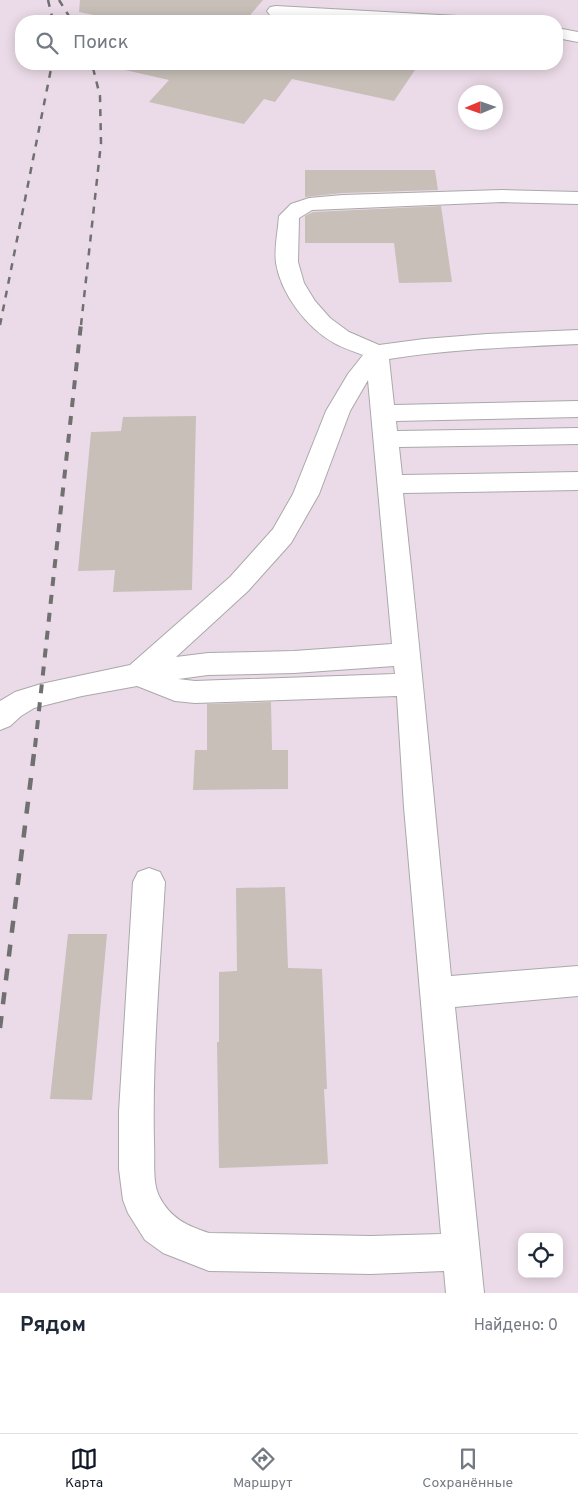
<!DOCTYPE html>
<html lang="ru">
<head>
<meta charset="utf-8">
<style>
	:root { --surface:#fff; --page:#f6f6f7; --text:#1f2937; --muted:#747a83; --line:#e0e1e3; --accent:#111827 }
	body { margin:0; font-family:Overpass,sans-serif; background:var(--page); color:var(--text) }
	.controls { position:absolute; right:15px; bottom:15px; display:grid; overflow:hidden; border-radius:10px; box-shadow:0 2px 12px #0003 }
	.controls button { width:45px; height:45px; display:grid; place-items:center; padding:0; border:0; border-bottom:1px solid var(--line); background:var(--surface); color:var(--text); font:25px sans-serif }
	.compass { position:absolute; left:458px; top:85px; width:45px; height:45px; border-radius:50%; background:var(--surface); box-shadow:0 2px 12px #0003; rotate:268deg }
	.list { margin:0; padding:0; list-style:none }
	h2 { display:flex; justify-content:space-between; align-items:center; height:65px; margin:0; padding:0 20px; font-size:21px }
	h2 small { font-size:16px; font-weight:400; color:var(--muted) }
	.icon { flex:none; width:28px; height:28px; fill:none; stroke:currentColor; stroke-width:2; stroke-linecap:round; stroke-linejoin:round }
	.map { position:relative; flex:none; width:578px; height:1293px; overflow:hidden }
	.search { position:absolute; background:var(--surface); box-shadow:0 2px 12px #0003; left:15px; right:15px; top:15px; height:55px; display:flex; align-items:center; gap:12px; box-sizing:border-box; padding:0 18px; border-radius:20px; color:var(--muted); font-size:19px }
	.sheet { height:140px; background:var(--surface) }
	nav { display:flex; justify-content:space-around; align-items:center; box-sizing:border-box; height:70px; border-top:1px solid var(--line); background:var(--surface); font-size:14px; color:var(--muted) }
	nav a { display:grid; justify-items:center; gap:2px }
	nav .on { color:var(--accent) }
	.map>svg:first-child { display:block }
	.industrial { fill:#ebdbe8; fill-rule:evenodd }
	.building { fill:#c7bfb8 }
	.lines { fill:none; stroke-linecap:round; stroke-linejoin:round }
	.minor-casing { stroke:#a9a9a9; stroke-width:2 }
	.minor { fill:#fff; fill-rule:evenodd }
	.rail-far2 { stroke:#707070; stroke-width:2.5; stroke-dasharray:7 7; stroke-linecap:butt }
	.rail-far1 { stroke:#707070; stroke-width:4; stroke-dasharray:9 9; stroke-linecap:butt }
	.rail { stroke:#707070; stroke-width:4.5; stroke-dasharray:12 12; stroke-linecap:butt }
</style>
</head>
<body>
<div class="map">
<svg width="578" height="1293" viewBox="0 0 578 1293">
	<rect width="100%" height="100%" fill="#f2efe9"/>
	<path class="industrial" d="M0,0H578V1293H0ZM21,21H557V64H21ZM466,92H496V122H466ZM522,1237H559V1274H522Z"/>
	<g class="building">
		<path d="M80,0H263L245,21H123L79,12Z"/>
		<path d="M131,64H419L394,101L292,79L275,102L264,99L244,124L149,102L169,80L125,70Z"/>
		<path d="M305,170H435L438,190L343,193L305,197Z"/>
		<path d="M441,206L452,282L399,283L394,243H305V216L313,212Z"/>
		<path d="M196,416L192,590L113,592L115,570L78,571L91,432L121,431L123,417Z"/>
		<path d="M271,702L272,750H288V789L193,790L195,750H207V704Z"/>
		<path d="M285,887L288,968L322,969L327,1089H324L328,1164L219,1168L217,1042H219V972L237,971L236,888Z"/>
		<path d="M68,934H107L92,1100L50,1099Z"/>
	</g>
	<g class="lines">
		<g class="minor-casing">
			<g id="minor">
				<path d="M276,6L458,16L464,17L467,21H367L270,15L267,11L270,7Z"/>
				<path d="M557,28L578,32V42L557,38Z"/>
				<path d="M502,190L578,192V204L502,202L312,210L299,218L298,262L304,283L315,301L330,318L349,332L379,345L424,339L487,334L578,330V344C515,347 452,349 389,359L394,405L578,401V417L396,421L397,431L578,428V444L399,447L402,475L578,472V490L403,493C421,654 435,815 451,976L578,966V996L455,1007L484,1293H446L444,1271L371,1274L209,1271L163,1253L145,1240L128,1213L123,1200L119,1169V1112L133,882L138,872L149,868L160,872L165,882C160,969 152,1057 154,1143C155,1159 152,1182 159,1196C170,1218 187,1226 209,1233L371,1236L441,1234L404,807L397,696L195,703L175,701L137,686L82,696L34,708L21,716L10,726L0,730V701L15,692L41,684L130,665L230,577L273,529L293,494L326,411L348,374L363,355C353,351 343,348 334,343C307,328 281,294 276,263C274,248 278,231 279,216L291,204L309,198L343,195ZM368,380L392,644L294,651L208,653L176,657L248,591L291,543L319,494L350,411ZM394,666L395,674L195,681L178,679L208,675L294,673Z"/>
			</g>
		</g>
		<use href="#minor" class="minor"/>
		<g class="rail-far2">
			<path d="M48,0L53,21"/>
			<path d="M59,0L72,21"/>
			<path d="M0,325L52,64"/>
			<path d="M81,325L101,143L100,96L92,64"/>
		</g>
		<path class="rail-far1" d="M35,747L81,324"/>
		<path class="rail" d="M0,1028L35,745"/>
	</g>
</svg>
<div class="controls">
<button><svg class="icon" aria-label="locate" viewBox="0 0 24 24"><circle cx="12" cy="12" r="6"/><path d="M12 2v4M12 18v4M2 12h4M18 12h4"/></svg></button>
</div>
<svg class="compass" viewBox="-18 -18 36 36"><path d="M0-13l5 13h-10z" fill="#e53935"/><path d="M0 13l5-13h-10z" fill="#747a83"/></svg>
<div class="search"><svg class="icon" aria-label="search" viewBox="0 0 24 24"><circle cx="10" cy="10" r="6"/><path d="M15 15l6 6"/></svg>Поиск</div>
</div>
<section class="sheet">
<h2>Рядом<small>Найдено: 0</small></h2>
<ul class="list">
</ul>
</section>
<nav>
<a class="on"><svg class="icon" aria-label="map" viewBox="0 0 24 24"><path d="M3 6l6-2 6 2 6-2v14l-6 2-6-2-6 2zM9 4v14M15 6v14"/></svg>Карта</a>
<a><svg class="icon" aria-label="directions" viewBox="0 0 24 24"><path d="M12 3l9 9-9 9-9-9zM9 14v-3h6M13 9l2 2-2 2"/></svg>Маршрут</a>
<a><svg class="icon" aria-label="saved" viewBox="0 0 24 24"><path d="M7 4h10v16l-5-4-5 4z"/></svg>Сохранённые</a>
</nav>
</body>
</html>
